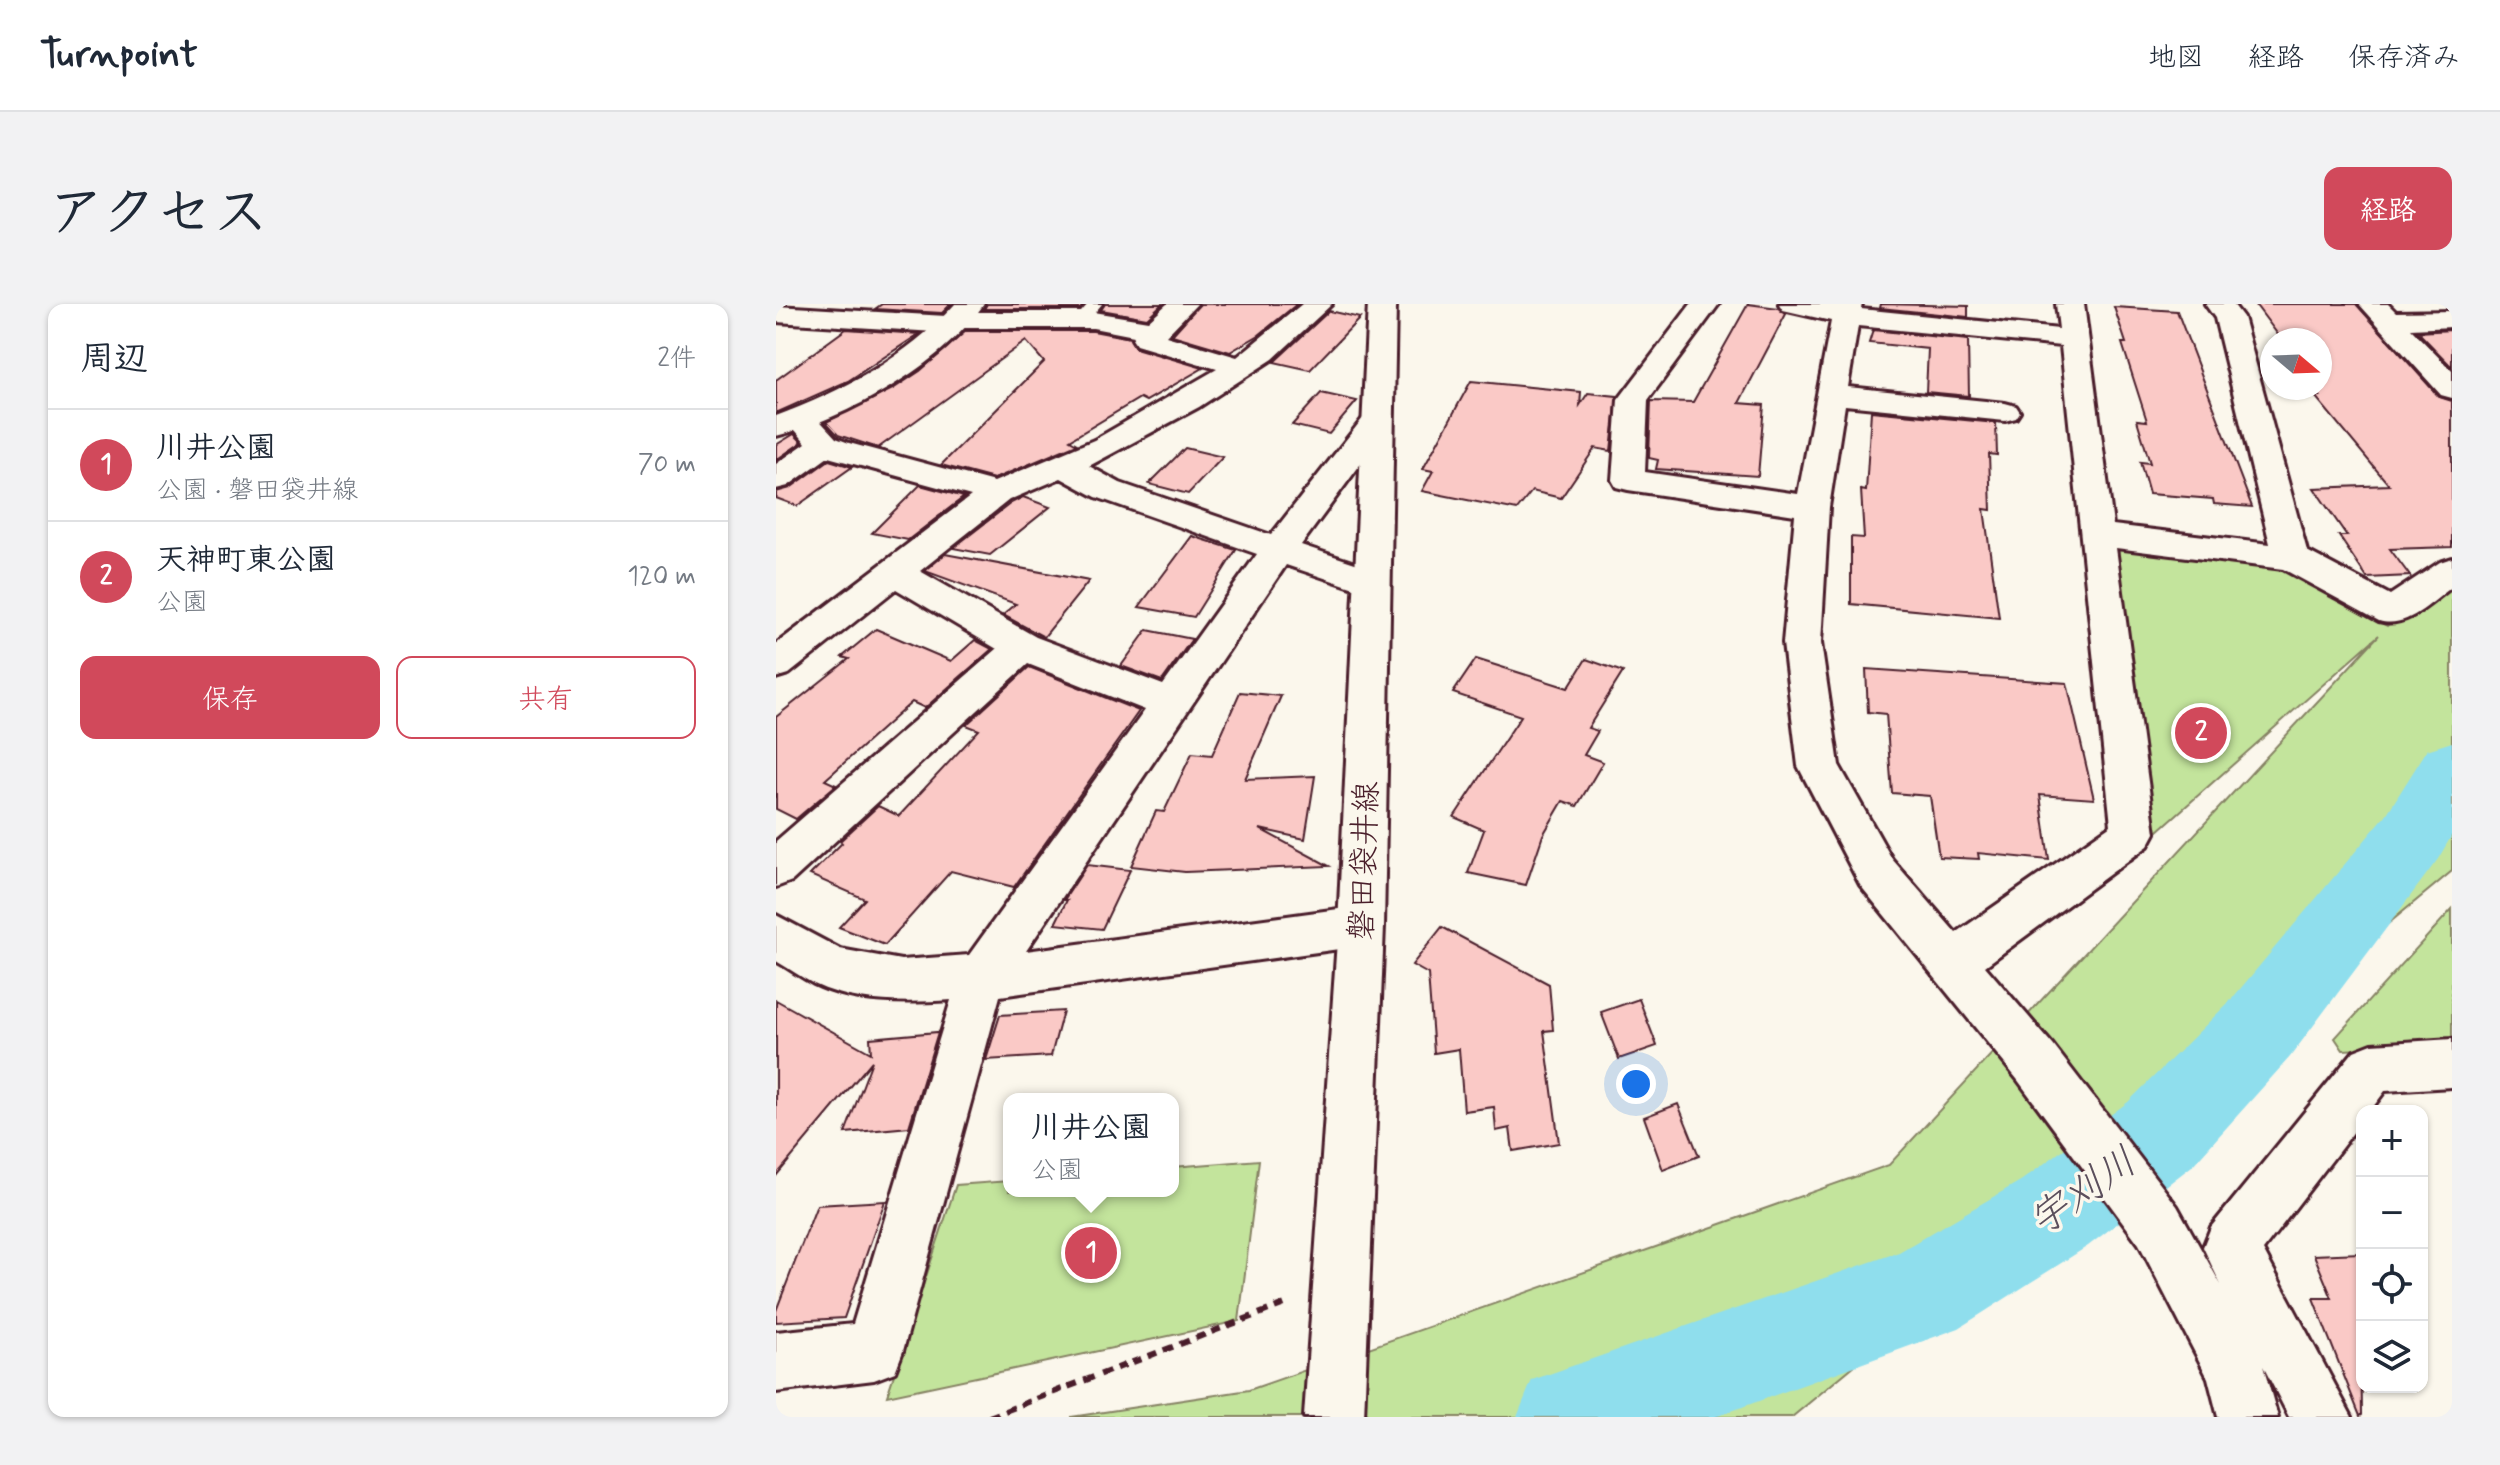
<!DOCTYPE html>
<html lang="ja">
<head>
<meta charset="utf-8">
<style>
	:root { --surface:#fff; --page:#f2f2f3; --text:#1f2937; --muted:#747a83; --line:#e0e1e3; --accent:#d1495b }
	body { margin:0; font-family:Mynerve,"Klee One",sans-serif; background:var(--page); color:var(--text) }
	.controls { position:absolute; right:24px; bottom:24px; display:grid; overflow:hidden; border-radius:16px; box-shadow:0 2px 6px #0004 }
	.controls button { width:72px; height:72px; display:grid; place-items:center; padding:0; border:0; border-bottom:2px solid var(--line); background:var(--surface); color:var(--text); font:40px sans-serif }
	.compass { position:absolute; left:1484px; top:24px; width:72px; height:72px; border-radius:50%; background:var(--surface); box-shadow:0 2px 6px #0004; rotate:109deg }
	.you { position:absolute; left:860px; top:780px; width:28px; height:28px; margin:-20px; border:6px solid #fff; border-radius:50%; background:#1a73e8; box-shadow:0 0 0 12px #1a73e833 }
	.badge { display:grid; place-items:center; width:52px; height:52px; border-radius:50%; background:var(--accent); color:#fff; font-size:26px; font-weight:700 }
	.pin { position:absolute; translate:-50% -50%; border:4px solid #fff; box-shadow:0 2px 8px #0006 }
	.popup { position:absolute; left:227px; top:789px; width:176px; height:104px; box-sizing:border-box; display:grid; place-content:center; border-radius:16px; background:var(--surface); filter:drop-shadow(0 2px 6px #0005); font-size:26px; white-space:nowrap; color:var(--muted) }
	.popup b { font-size:30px; color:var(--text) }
	.popup::after { content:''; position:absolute; left:50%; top:100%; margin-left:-16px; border:16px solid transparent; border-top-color:var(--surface) }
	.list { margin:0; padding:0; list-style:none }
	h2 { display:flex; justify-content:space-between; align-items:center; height:104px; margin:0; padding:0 32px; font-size:34px }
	h2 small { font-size:26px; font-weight:400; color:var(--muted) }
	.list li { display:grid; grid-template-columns:52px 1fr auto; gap:24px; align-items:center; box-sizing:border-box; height:112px; padding:0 32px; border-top:2px solid var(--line) }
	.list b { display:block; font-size:30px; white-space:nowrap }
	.list p { margin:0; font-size:26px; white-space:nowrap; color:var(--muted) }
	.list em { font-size:26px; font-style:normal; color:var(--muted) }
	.actions { display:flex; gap:16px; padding:24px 32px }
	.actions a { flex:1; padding:18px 0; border:2px solid var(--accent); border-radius:16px; text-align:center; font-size:28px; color:var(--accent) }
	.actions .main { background:var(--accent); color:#fff }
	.icon { flex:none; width:44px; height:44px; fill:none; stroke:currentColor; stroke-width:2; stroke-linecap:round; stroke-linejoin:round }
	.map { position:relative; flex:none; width:1676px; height:1113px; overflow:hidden; border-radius:16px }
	header { display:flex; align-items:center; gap:48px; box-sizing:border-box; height:112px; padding:0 40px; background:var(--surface); border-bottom:2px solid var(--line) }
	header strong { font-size:38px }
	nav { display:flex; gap:44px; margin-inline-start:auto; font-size:28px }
	.intro { display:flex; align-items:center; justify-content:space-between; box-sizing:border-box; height:192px; padding:0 48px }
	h1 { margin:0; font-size:56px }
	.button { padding:20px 36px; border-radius:16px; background:var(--accent); color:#fff; font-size:28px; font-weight:700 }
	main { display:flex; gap:48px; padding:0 48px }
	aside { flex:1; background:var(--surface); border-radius:16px; box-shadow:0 2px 6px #0004 }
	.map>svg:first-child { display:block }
	.green { fill:#c3e49c; stroke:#868264; stroke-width:2 }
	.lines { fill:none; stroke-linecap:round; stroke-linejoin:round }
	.river { fill:#8fdeed; fill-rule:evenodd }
	.building { fill:#fac9c6; stroke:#4a1f2b; stroke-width:2 }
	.lane-casing { stroke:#4a1f2b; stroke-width:6 }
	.street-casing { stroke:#4a1f2b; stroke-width:6 }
	.secondary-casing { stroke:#4a1f2b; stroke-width:6 }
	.path { stroke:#4a1f2b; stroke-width:6; stroke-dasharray:10 7; stroke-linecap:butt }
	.lane { fill:#fbf7ec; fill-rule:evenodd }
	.street { fill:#fbf7ec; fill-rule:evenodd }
	.secondary { fill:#fbf7ec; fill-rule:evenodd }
	.labels { text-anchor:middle; stroke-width:7; stroke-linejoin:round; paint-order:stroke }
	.street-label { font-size:32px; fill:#4a1f2b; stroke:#fbf7ec }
	.near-water-label { font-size:40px; font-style:italic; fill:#5b4f5c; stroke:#fbf7ec }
</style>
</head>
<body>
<header>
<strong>Turnpoint</strong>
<nav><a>地図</a><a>経路</a><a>保存済み</a></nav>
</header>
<div class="intro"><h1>アクセス</h1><a class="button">経路</a></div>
<main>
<aside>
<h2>周辺<small>2件</small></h2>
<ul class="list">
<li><span class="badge">1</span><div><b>川井公園</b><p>公園 · 磐田袋井線</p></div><em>70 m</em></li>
<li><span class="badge">2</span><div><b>天神町東公園</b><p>公園</p></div><em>120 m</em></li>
</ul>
<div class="actions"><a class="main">保存</a><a>共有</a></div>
</aside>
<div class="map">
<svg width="1676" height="1113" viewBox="0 0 1676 1113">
	<rect width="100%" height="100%" fill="#fbf7ec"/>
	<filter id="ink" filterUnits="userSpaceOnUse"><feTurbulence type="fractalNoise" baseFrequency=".0125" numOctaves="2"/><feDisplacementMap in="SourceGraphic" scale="16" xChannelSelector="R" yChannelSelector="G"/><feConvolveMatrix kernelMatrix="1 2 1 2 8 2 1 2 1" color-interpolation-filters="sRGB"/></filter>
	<g filter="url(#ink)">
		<g class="green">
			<path d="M1346,244L1513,263L1611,322L1641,291L1676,277V567L1016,1113H295L473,1086L1113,861L1603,331L1373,535L1334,250Z"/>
			<path d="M1676,605V740L1567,746L1559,734Z"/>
			<path d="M483,856L463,1017L111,1092L180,881L233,877V887H397V863Z"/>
		</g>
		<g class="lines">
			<path class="river" d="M1676,438V531L1662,555L1514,753L1416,862L1312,942L1183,1024L939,1113H741L756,1076L1123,948L1246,876L1352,798L1454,697L1610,511L1651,446Z"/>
		</g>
		<g class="building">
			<path d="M106,0H175L166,9L99,5Z"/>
			<path d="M211,0H308L304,5H208Z"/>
			<path d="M329,0H386L371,14L325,6Z"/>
			<path d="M424,0H521L483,31L454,48L396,31Z"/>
			<path d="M972,0L1002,4L1010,10L963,99L988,101L982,172L880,165L882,156L873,154L875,97L917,98Z"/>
			<path d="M1105,0L1192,2V13L1104,4Z"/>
			<path d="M1479,0H1580L1663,93L1676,97V243L1614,245L1634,272L1591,274L1563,232H1571L1538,184L1613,181L1539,92H1544L1538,84H1544V36H1506Z"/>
			<path d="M1338,3L1401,7L1476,203L1438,200L1437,195L1373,190L1364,158L1374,159L1361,116L1371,117L1346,39H1350Z"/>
			<path d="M553,7L584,14L534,66L498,58Z"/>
			<path d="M70,25L143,30L72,77L0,109V76Z"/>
			<path d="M1097,26L1192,36L1193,92L1150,88L1152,45L1093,39Z"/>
			<path d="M1676,26V63L1642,28Z"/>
			<path d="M190,27H317L354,34L359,44L427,64L370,97L364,94L294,136L301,140L218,175L165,161L268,58L250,37L102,144L62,131L50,118L117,85L144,67Z"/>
			<path d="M695,77L805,88L804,101L812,89L841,92L835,147L819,144L785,194L756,187L741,206L646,187L657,167L647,165Z"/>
			<path d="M545,89L581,97L553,130L516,121Z"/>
			<path d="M1095,107L1220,119L1221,151L1213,150L1215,206L1208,205L1223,314L1075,300V233L1088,234L1085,186L1090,187Z"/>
			<path d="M18,130L26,138L0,156V141Z"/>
			<path d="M409,144L447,153L412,190L373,180Z"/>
			<path d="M53,156L76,163L21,202L0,194V188L14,184Z"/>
			<path d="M144,181L188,193L132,236L96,229Z"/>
			<path d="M247,193L274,203L214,251L177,244L235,199Z"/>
			<path d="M416,232L460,246L418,313L363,303Z"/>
			<path d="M169,250L313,277L268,333L227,311L240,300L149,267Z"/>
			<path d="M100,325L175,357L199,336L216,345L149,404L136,398L49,476L60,481L20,515L0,505V413L73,355L66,353Z"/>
			<path d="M371,326L416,335L386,377L345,362Z"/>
			<path d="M700,355L792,384L810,355L847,368L812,424L822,427L808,451L827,458L801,502L787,497L767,531L750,581L692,569L708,526L678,513L745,412L677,389Z"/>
			<path d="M253,363L363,407L238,583L175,567L109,641L63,623L89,595L34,571L66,539L64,537L102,502L123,512L203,426L190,421Z"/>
			<path d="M1090,365L1291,379L1318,495L1264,491L1273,556L1202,549L1203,555L1163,553L1154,492L1116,489L1110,410L1092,408Z"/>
			<path d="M464,388L505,392L469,475L539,472L529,535L484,525L553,562L409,568L355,562L380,507L388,508L416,449L436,451Z"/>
			<path d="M311,561L354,566L326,625L279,620L291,596H288Z"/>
			<path d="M666,623L773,680L777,726L768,727L783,839L737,847L734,824L720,827L718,803L688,807L683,745L658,749L652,670L636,661Z"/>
			<path d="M863,695L881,742L843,755L825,708Z"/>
			<path d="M0,696L95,749L94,734L162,728L133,823L69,829L96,757L0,872Z"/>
			<path d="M287,707L275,752L210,756L224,711Z"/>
			<path d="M902,800L923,852L887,866L868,813Z"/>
			<path d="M109,897L68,1014L0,1018V1007L41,901Z"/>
			<path d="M1584,949L1586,1111L1584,1112L1537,994H1556L1538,951Z"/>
		</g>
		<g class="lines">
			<g class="lane-casing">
				<path id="lane" d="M312,0H326L310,19H300L298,16Z"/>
			</g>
			<g class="street-casing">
				<g id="street">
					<path d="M391,0H421L390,32L461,53L526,0H556L497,55L423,103L313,162L344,179L495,231L591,109L602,107L613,109L617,116L525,241L609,269L614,278L609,287L596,290L510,261L250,647L585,602L601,608L608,622L601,636L585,642L224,692L127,1047L119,1068L98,1076L0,1088V1028L77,1020L175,696C131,699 79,700 38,680C25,673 12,664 0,657V611L64,645L125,656L193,651L369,406L252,360L16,577L0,583V537L221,345L120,285L13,370L0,374V340L195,192L52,153L12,182L0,185V160L30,139L9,114L13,107L24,105L35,107L60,134L73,139L218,178L318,136L441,65L360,41L356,35L358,32L317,24H187L175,29L0,18V2L170,12L181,8H317L372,17ZM285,174L320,193L481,250L387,381L260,333L144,267L233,196Z"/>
					<path d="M915,0H943L872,96L869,168L1022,190L1055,17L1007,6L1003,0H1086L1085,5L1283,25L1280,0H1308L1337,221L1494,240L1439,14L1429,0H1457L1467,13L1531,247L1614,291L1664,258L1676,254V283C1654,299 1631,325 1603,317L1507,265L1340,244L1379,529L1372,542L1209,662L1277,741L1401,902L1445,981L1427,943L1435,923L1578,747L1596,740L1676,735V783L1609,787L1594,807H1586V817L1487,946L1576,1113H1513L1487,1062L1502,1113H1442L1432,1074L1363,940L1241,775L1084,581L1022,462L1007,339L1019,211L852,186L840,183L836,176L842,96ZM1082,22L1285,42L1335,521L1180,629L1116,555L1063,461L1045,339L1053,203L1069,101L1229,117L1240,114L1244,108L1240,102L1229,99L1072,83Z"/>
					<path d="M1583,0H1612L1620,8L1676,7V23L1635,25L1676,67V94L1665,91Z"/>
				</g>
			</g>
			<g class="secondary-casing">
				<g id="secondary">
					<path d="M179,0H208C165,62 72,114 0,132V112C67,87 130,54 179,0Z"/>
					<path d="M592,0H620L608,622L588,1113H528L562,622Z"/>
				</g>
			</g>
			<path class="path" d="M213,1113L514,998"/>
			<use href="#lane" class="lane"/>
			<use href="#street" class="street"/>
			<use href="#secondary" class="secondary"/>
		</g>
	</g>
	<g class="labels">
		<g class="street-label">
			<text transform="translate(587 557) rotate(-88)" y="11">磐田袋井線</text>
		</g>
		<g class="near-water-label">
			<text transform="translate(1306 886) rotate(-35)" y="14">宇刈川</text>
		</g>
	</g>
</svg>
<div class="controls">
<button>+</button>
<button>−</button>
<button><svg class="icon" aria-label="locate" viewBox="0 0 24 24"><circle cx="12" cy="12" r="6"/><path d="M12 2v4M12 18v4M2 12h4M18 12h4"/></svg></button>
<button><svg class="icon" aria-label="layers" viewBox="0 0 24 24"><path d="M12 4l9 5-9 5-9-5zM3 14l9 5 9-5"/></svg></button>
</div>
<svg class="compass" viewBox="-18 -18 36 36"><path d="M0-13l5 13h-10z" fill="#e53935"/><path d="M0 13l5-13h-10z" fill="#747a83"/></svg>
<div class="you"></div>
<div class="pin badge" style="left:315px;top:949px">1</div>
<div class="popup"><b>川井公園</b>公園</div>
<div class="pin badge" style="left:1425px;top:429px">2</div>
</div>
</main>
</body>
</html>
